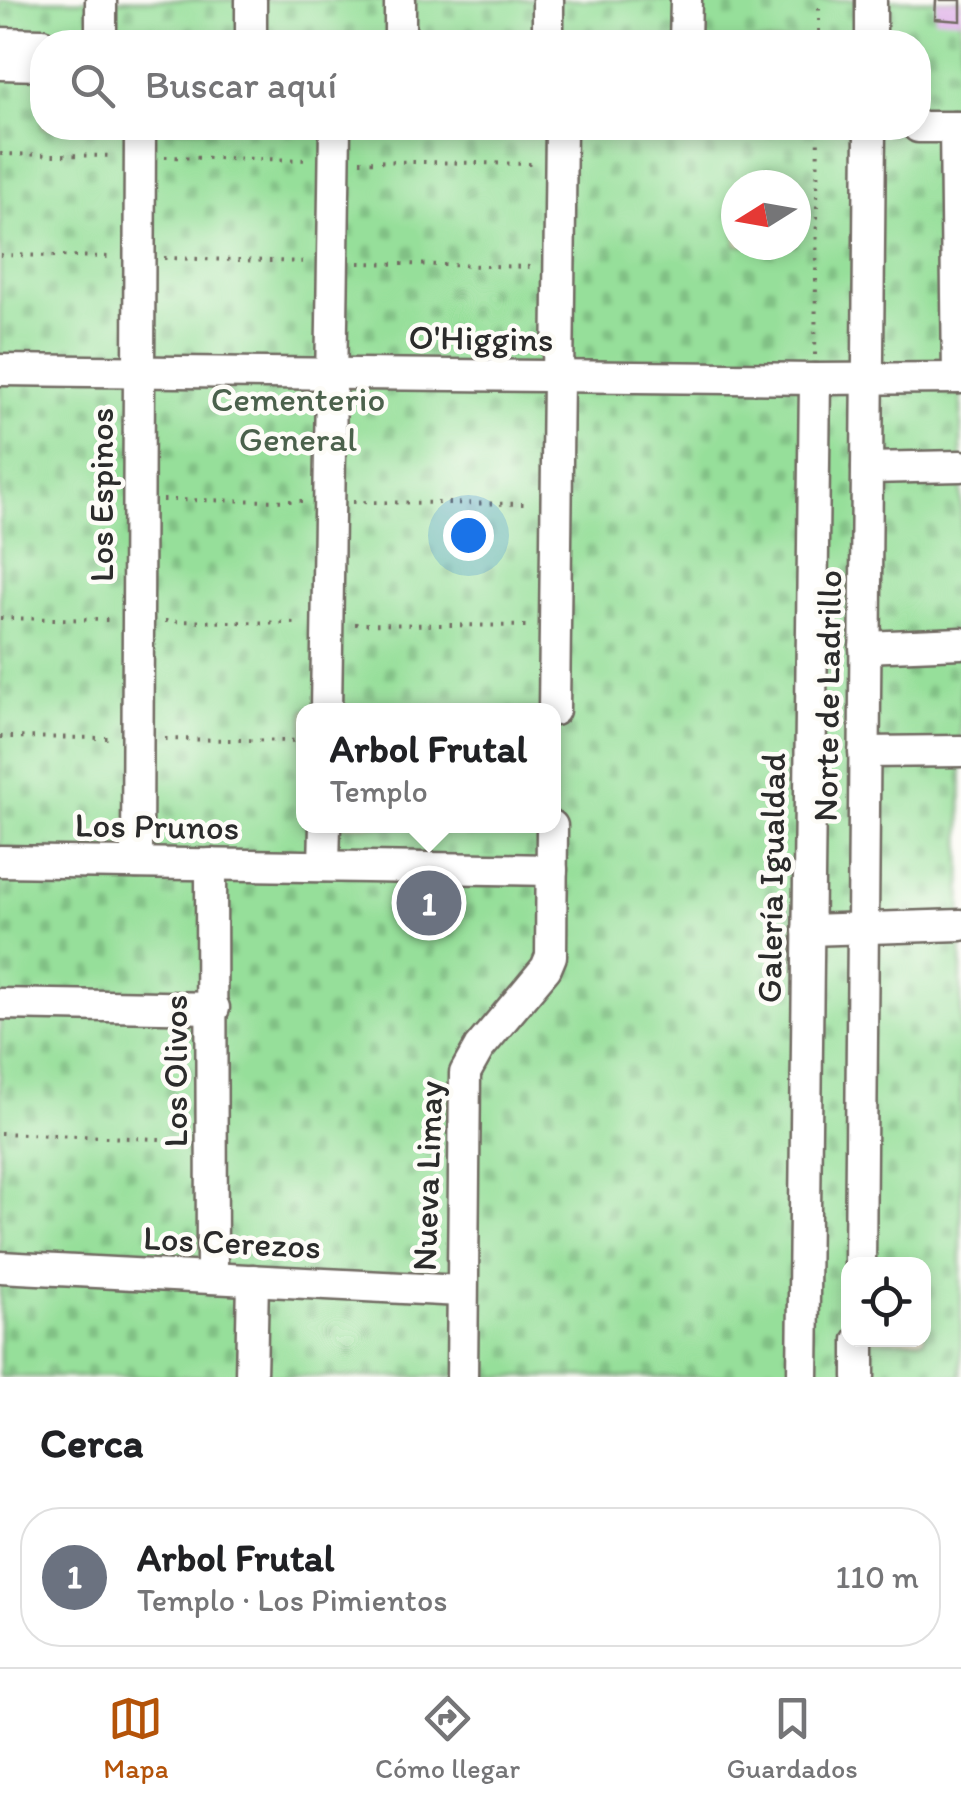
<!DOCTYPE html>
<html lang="es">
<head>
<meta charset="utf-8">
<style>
	:root { --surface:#fff; --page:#f6f6f6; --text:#202124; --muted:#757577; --line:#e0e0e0; --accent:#b45309 }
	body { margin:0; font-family:Itim,sans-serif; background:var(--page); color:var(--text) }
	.controls { position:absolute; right:30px; bottom:30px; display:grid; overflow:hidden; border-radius:20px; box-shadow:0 5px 15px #0003 }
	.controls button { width:90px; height:90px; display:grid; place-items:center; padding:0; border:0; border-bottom:2px solid var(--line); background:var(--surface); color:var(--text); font:50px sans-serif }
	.compass { position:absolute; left:721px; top:170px; width:90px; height:90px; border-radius:50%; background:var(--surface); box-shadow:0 5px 15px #0003; rotate:259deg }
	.you { position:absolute; left:468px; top:535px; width:35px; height:35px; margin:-25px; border:8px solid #fff; border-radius:50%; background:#1a73e8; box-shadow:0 0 0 15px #1a73e833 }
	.badge { display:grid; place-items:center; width:65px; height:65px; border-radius:50%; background:var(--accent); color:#fff; font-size:32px; font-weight:700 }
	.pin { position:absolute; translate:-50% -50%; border:5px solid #fff; box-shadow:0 2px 10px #0006 }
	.popup { position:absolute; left:296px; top:703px; width:265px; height:130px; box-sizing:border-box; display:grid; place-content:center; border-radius:20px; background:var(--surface); filter:drop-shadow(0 2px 8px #0005); font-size:32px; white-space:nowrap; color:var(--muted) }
	.popup b { font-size:38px; color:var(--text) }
	.popup::after { content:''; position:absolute; left:50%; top:100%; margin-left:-20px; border:20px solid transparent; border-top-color:var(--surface) }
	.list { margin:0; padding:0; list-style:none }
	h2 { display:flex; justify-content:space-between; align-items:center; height:130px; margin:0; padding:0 40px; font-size:42px }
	h2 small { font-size:32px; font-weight:400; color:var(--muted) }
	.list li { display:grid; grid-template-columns:65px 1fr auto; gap:30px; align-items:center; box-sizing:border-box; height:140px; margin:0 20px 20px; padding:0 20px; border:2px solid var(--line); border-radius:40px }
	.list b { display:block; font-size:38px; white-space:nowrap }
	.list p { margin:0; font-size:32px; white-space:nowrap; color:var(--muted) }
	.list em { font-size:32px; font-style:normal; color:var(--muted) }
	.icon { flex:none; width:55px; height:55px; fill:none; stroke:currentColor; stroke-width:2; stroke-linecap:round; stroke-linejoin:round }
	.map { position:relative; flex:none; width:961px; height:1377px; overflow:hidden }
	.search { position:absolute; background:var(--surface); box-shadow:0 5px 15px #0003; left:30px; right:30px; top:30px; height:110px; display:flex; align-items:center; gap:25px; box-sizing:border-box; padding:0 35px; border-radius:40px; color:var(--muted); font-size:38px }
	.sheet { height:290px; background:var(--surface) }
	nav { display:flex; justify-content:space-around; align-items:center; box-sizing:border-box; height:140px; border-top:2px solid var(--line); background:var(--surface); font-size:28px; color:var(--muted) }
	nav a { display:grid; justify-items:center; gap:5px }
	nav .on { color:var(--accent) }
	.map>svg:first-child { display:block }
	.cemetery { fill:url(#cemetery-stones); stroke:#608562; stroke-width:2.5; fill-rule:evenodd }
	.building { fill:#deafe8 }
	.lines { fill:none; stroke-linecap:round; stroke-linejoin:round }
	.minor-casing { stroke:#716b62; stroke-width:35 }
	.path { stroke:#716b62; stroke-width:4; stroke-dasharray:2.5 8; stroke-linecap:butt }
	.minor { stroke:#fff; stroke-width:30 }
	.labels { text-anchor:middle; stroke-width:9; stroke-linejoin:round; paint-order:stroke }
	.street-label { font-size:35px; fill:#2b2b2b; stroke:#fdfcf7 }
	.park-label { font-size:35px; fill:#4b614c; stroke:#fdfcf7 }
</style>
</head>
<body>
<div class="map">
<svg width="961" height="1377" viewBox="0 0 961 1377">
	<defs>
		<pattern id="cemetery-stones" width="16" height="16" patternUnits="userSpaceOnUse" patternTransform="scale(2.5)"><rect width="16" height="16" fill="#96df9a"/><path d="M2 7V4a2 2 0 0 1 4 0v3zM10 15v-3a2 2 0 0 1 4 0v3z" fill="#81c085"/></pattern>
	</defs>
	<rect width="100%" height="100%" fill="#fdfcf7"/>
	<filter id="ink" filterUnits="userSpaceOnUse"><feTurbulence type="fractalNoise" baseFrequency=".01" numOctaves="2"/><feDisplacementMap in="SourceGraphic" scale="20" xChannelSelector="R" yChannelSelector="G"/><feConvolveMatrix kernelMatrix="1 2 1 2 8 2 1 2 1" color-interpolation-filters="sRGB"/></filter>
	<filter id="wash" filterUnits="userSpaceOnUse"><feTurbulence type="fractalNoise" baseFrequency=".0048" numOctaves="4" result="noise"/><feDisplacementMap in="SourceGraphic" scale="40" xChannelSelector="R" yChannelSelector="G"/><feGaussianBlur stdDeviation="2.25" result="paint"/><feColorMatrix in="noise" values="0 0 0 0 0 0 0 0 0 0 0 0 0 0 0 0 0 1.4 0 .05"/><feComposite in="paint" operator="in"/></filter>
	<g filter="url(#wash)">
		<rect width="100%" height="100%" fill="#f3e3c9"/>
		<path class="cemetery" d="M0,0H961V1377H0ZM42,42H918V128H42ZM736,185H796V245H736ZM304,710H554V826H304ZM848,1264H924V1340H848Z"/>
		<g id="blocks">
			<path class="building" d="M936,0H961V21L935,19Z"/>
		</g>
	</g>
	<g filter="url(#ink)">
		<use href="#blocks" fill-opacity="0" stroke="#716b62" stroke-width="2.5"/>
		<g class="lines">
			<g class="minor-casing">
				<g id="minor">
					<path d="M251,0V42"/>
					<path d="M101,42V0"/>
					<path d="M400,42V0"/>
					<path d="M548,42V0"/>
					<path d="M685,42L686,0"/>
					<path d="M871,42V0"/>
					<path d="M0,43L42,44"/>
					<path d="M0,64L42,65"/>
					<path d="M918,127H961"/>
					<path d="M955,127L958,378"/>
					<path d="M0,370L815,379L961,378"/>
					<path d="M867,468L961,466"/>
					<path d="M865,647L961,643"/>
					<path d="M326,710L335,128"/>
					<path d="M554,710L561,128"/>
					<path d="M864,752L961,751"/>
					<path d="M0,861L552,870"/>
					<path d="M137,863L140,128"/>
					<path d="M211,864L212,1278"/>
					<path d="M324,866L325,826"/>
					<path d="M808,930L961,925"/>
					<path d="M0,1004L214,1008"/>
					<path d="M860,1264L870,128"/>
					<path d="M0,1267L461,1291"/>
					<path d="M251,1377L253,1280"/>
					<path d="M462,1377L465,1073L479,1048L546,968L551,956L552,826"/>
					<path d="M803,1377L815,379"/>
					<path d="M859,1377V1340"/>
				</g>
			</g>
			<g class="path">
				<path d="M819,42V0"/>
				<path d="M0,154L115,156"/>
				<path d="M165,157L310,160"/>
				<path d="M360,161L535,164"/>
				<path d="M0,255L114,257"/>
				<path d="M164,258L309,262"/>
				<path d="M359,263L534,267"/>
				<path d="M815,355L818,128"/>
				<path d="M163,500L304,501"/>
				<path d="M353,502L529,504"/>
				<path d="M0,618L110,620"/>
				<path d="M165,621L300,623"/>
				<path d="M355,624L530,626"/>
				<path d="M0,737L110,738"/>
				<path d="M165,739L304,741"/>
				<path d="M0,1133L183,1140"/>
			</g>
			<use href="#minor" class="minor"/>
		</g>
	</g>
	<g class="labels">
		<g class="street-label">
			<text transform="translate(481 338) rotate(1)" y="12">O'Higgins</text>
			<text transform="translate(101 495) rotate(-90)" y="12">Los Espinos</text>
			<text transform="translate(827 696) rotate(-89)" y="12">Norte de Ladrillo</text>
			<text transform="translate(157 826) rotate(1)" y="12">Los Prunos</text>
			<text transform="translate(771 878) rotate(-89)" y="12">Galería Igualdad</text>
			<text transform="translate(175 1071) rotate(-90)" y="12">Los Olivos</text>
			<text transform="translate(427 1176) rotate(-88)" y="12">Nueva Limay</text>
			<text transform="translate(232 1242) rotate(3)" y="12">Los Cerezos</text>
		</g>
		<g class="park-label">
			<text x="298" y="411">Cementerio<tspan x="298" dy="40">General</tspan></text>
		</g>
	</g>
</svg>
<div class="controls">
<button><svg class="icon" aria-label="locate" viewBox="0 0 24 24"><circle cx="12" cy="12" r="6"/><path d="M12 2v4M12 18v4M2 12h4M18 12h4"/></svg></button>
</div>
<svg class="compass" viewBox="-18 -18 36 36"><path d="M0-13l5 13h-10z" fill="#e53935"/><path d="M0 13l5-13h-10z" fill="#757577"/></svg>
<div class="you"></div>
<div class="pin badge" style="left:429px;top:903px;background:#6b7280">1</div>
<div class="popup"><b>Arbol Frutal</b>Templo</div>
<div class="search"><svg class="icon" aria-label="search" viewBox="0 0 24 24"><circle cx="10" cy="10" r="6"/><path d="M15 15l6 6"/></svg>Buscar aquí</div>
</div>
<section class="sheet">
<h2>Cerca<small></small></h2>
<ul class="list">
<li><span class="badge" style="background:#6b7280">1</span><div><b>Arbol Frutal</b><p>Templo · Los Pimientos</p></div><em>110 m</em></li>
</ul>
</section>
<nav>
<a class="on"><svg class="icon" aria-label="map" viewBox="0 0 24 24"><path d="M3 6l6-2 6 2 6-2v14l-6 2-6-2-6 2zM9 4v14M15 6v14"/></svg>Mapa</a>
<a><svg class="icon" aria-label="directions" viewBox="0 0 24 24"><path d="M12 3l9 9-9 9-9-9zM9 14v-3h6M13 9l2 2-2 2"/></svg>Cómo llegar</a>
<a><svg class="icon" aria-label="saved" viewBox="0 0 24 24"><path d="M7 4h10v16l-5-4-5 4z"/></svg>Guardados</a>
</nav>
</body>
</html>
